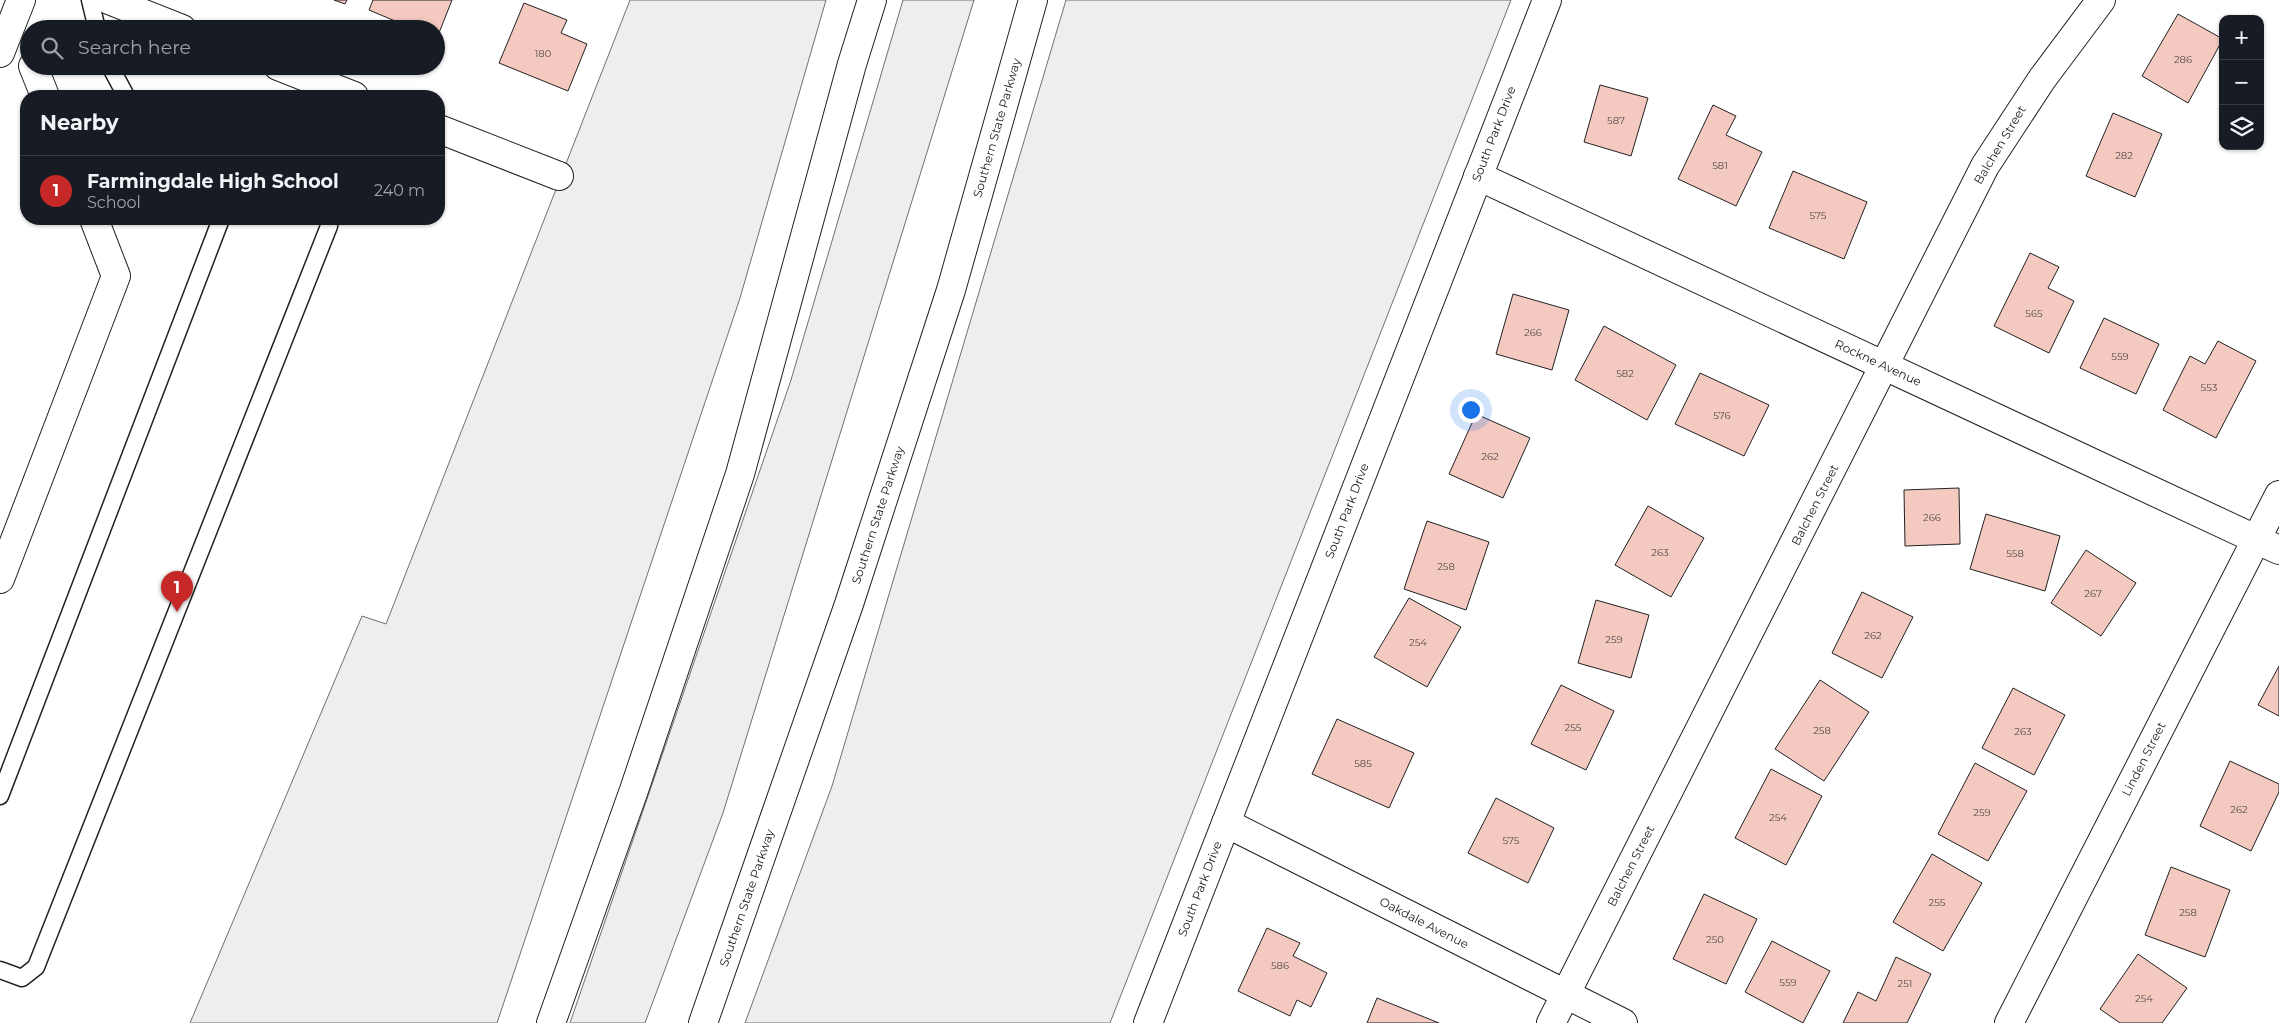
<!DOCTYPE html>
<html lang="en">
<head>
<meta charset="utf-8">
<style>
	:root { --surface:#171b24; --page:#20242c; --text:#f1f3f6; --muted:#9ea1a6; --line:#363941; --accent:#c62828 }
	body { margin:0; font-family:Montserrat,sans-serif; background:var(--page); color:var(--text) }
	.controls { position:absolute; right:15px; top:15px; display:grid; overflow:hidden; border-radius:10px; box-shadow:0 1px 4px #0004 }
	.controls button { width:45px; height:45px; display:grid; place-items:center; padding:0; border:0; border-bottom:1px solid var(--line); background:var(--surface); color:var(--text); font:25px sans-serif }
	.you { position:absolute; left:1470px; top:409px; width:18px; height:18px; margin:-12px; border:4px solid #fff; border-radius:50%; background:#1a73e8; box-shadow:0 0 0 8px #1a73e833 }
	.badge { display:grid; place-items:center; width:32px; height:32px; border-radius:50%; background:var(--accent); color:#fff; font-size:16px; font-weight:700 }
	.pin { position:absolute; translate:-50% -41px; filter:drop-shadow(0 1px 2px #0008) }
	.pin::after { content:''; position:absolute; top:26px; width:18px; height:15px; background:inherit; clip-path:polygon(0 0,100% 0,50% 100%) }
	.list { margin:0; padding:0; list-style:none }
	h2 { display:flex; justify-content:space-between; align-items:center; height:65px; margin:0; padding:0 20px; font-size:21px }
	h2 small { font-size:16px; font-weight:400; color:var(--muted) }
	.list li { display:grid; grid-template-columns:32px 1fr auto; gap:15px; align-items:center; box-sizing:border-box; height:70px; padding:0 20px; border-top:1px solid var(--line) }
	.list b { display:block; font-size:19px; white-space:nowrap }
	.list p { margin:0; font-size:16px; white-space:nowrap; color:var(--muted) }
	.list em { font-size:16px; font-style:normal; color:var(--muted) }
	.icon { flex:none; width:28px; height:28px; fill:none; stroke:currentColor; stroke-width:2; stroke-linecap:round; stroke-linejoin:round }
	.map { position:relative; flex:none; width:2279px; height:1023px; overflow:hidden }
	.search { position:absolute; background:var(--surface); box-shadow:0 1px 4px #0004; left:20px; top:20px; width:425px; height:55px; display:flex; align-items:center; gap:12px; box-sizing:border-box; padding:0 18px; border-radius:28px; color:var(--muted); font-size:19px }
	.panel { position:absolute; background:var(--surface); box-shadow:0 1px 4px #0004; left:20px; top:90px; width:425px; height:135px; border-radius:20px }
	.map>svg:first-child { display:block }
	.green { fill:#eee; stroke:#6f6f6f }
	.building { fill:#f3c9c0; stroke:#222 }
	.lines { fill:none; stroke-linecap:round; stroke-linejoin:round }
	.lane-casing { stroke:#222; stroke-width:19 }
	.street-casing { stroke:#222; stroke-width:30 }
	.secondary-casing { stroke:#222; stroke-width:30 }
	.highway-casing { stroke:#222; stroke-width:30 }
	.lane { stroke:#fff; stroke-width:16 }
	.street { stroke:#fff; stroke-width:28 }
	.secondary { stroke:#fff; stroke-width:28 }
	.highway { stroke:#fff; stroke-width:28 }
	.labels { text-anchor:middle; stroke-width:4; stroke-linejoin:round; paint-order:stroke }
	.number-label { font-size:10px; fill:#564c4a }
	.street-label { font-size:12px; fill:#222; stroke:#fff }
</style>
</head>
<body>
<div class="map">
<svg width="2279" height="1023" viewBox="0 0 2279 1023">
	<rect width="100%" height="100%" fill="#fff"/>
	<g class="green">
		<path d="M630,0H826L740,298L497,1023H190L362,616L386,624Z"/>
		<path d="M903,0H974L723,813L645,1023H570L791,380Z"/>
		<path d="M1066,0H1511L1110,1023H745L832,786Z"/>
	</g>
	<g class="building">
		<path d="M334,0H347L345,4Z"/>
		<path d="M373,0H452L437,38L436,29H414L369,10Z"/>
		<path d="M524,3L567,20L561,33L587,44L568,91L499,63Z"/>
		<path d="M2178,14L2223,39L2188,103L2142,76Z"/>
		<path d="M1600,85L1648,98L1631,156L1584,142Z"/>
		<path d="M1713,105L1736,116L1726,135L1762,152L1736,206L1678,179Z"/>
		<path d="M2113,113L2162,134L2135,197L2086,176Z"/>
		<path d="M1793,171L1867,202L1844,259L1769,228Z"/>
		<path d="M2030,253L2059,267L2048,288L2074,301L2049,353L1994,326Z"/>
		<path d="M1513,294L1569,310L1552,370L1496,354Z"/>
		<path d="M2104,318L2159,344L2136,394L2080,368Z"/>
		<path d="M1604,326L1676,365L1647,420L1575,380Z"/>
		<path d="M2218,341L2256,361L2216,438L2163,410L2190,356L2205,364Z"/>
		<path d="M1700,373L1769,405L1744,456L1675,424Z"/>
		<path d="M1476,414L1530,438L1503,498L1449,474Z"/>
		<path d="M1959,488L1960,544L1905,546L1904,490Z"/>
		<path d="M1648,506L1704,538L1671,597L1615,565Z"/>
		<path d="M1986,514L2060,536L2045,591L1970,569Z"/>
		<path d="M1427,521L1489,542L1466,610L1404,589Z"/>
		<path d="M2086,550L2136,583L2101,636L2051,603Z"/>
		<path d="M1862,592L1913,617L1882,678L1832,653Z"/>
		<path d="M1409,598L1461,627L1427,687L1374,657Z"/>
		<path d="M1596,600L1649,615L1631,678L1578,663Z"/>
		<path d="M2279,666V716L2258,705Z"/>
		<path d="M1820,680L1869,712L1824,781L1775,749Z"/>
		<path d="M1561,685L1614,711L1586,770L1531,744Z"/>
		<path d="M2013,688L2065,715L2034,775L1982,748Z"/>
		<path d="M1337,719L1414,753L1389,808L1312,774Z"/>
		<path d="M2230,761L2279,784V792L2251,851L2200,826Z"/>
		<path d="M1975,763L2027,791L1988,861L1938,834Z"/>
		<path d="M1771,769L1822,796L1786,865L1735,838Z"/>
		<path d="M1496,798L1554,828L1528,883L1468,853Z"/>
		<path d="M1932,854L1982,883L1943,951L1893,922Z"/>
		<path d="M2171,867L2230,890L2205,957L2145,935Z"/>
		<path d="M1704,894L1757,919L1726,984L1673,959Z"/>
		<path d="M1267,928L1300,943L1293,956L1327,973L1311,1007L1297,1000L1290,1016L1238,991Z"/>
		<path d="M1772,941L1830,971L1803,1023L1745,992Z"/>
		<path d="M2138,954L2187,988L2162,1023H2120L2100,1009Z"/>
		<path d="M1896,957L1931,974L1907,1023H1843L1858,992L1876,1001Z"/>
		<path d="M1377,998L1439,1023H1367Z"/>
	</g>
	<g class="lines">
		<g class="lane-casing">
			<g id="lane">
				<path d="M90,0L97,29"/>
				<path d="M110,66L126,96"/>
				<path d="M0,796L221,219"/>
				<path d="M0,970L22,978L36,967L329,226L330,219"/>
			</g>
		</g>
		<g class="street-casing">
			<g id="street">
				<path d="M109,0L182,29"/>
				<path d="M0,53L21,0"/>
				<path d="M33,66L45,96"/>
				<path d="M278,66L354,96"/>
				<path d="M439,129L559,176"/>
				<path d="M1478,176L2279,550"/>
				<path d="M0,579L116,276L94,219"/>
				<path d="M1226,823L1623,1023"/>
				<path d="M1148,1023L1547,0"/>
				<path d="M1551,1023L1985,166L2042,79L2101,0"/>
			</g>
		</g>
		<g class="secondary-casing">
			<path id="secondary" d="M2009,1023L2279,495"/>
		</g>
		<g class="highway-casing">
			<g id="highway">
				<path d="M551,1023L634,790L740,474L852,64L872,0"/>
				<path d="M703,1023L849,604L951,290L1033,0"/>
			</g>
		</g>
		<use href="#lane" class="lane"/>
		<use href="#street" class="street"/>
		<use href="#secondary" class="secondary"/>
		<use href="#highway" class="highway"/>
	</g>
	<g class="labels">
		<g class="number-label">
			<text x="543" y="57">180</text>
			<text x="2183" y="63">286</text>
			<text x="1616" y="124">587</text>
			<text x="2124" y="159">282</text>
			<text x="1720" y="169">581</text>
			<text x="1818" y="219">575</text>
			<text x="2034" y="317">565</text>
			<text x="1533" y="336">266</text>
			<text x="2120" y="360">559</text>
			<text x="1625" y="377">582</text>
			<text x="2209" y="391">553</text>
			<text x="1722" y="419">576</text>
			<text x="1490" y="460">262</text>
			<text x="1932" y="521">266</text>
			<text x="1660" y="556">263</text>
			<text x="2015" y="557">558</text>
			<text x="1446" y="570">258</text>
			<text x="2093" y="597">267</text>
			<text x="1873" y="639">262</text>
			<text x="1614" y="643">259</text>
			<text x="1418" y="646">254</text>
			<text x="1573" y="731">255</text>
			<text x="1822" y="734">258</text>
			<text x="2023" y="735">263</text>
			<text x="1363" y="767">585</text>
			<text x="2239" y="813">262</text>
			<text x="1982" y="816">259</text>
			<text x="1778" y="821">254</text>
			<text x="1511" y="844">575</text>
			<text x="1937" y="906">255</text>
			<text x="2188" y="916">258</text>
			<text x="1715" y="943">250</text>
			<text x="1280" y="969">586</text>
			<text x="1788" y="986">559</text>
			<text x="1905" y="987">251</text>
			<text x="2144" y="1002">254</text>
		</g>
		<g class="street-label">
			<text transform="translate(997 128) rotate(-74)" y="4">Southern State Parkway</text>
			<text transform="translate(1494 134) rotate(-69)" y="4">South Park Drive</text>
			<text transform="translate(2000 145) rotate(-59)" y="4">Balchen Street</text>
			<text transform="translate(1878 363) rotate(25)" y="4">Rockne Avenue</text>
			<text transform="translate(1815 505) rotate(-63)" y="4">Balchen Street</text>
			<text transform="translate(1347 511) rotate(-69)" y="4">South Park Drive</text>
			<text transform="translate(878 515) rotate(-72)" y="4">Southern State Parkway</text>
			<text transform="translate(2144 759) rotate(-63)" y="4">Linden Street</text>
			<text transform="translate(1631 866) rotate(-63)" y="4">Balchen Street</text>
			<text transform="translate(1200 889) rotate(-69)" y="4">South Park Drive</text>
			<text transform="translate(747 898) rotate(-71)" y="4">Southern State Parkway</text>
			<text transform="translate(1424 923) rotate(27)" y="4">Oakdale Avenue</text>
		</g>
	</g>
</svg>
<div class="controls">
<button>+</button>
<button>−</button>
<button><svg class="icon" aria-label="layers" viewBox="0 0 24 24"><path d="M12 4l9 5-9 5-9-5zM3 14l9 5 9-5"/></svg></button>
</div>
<div class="you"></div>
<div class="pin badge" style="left:177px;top:612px">1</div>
<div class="search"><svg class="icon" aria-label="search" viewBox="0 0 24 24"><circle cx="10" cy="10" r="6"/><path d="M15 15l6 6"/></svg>Search here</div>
<section class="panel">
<h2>Nearby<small></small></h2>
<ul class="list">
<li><span class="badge">1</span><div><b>Farmingdale High School</b><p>School</p></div><em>240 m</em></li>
</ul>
</section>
</div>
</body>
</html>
